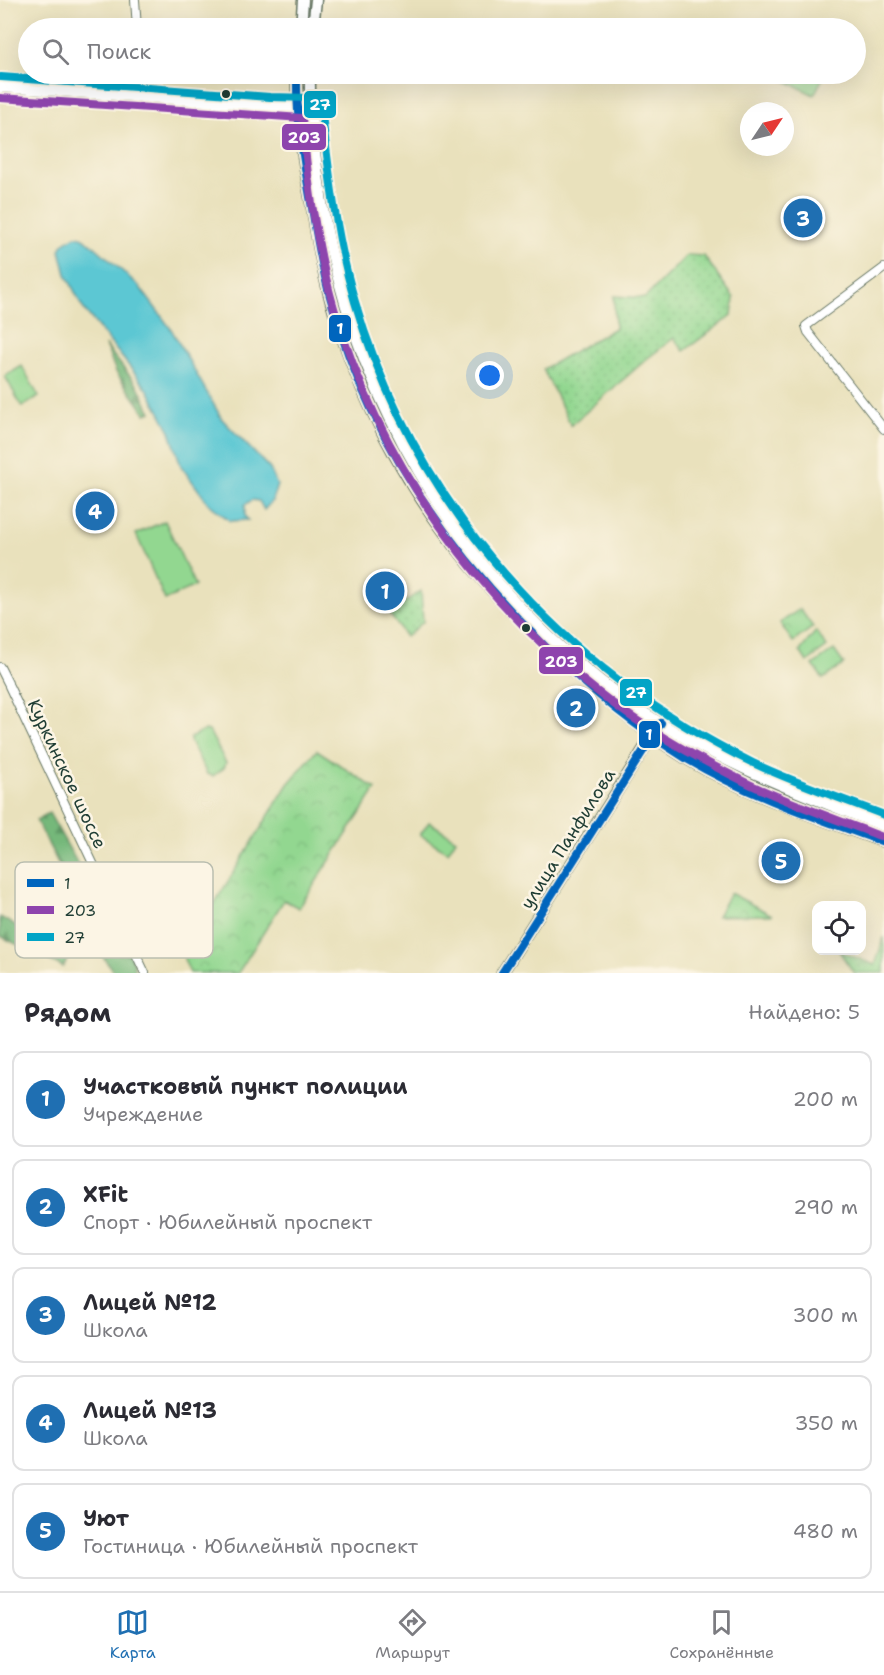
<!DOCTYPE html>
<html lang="ru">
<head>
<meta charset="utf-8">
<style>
	:root { --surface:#fff; --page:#f7f7f7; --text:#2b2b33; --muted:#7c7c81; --line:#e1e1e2; --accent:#1f6fb2 }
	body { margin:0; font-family:"Shantell Sans",sans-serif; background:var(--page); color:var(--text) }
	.controls { position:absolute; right:18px; bottom:18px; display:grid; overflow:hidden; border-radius:12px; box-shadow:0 6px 24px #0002 }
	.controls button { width:54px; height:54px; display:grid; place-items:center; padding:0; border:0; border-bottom:2px solid var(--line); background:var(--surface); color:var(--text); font:30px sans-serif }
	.compass { position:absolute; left:740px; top:102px; width:54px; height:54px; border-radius:50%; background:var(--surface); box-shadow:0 6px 24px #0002; rotate:55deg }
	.you { position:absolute; left:490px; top:376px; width:21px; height:21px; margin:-15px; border:4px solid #fff; border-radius:50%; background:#1a73e8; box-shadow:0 0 0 9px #1a73e833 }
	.badge { display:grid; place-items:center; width:39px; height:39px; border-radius:50%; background:var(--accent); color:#fff; font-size:20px; font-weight:700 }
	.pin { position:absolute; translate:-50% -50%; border:3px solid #fff; box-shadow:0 2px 6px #0006 }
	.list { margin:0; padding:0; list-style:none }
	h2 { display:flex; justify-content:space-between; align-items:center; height:78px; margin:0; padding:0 24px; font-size:26px }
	h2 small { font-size:20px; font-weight:400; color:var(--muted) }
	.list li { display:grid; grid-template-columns:39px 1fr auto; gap:18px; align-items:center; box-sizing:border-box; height:96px; margin:0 12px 12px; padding:0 12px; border:2px solid var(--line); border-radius:12px }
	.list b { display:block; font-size:22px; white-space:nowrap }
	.list p { margin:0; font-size:20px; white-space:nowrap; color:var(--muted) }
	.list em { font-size:20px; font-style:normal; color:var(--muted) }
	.icon { flex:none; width:33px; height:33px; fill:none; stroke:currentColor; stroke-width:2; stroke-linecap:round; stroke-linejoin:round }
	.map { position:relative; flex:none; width:884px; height:973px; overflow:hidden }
	.search { position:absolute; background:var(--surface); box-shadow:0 6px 24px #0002; left:18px; right:18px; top:18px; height:66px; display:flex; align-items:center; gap:15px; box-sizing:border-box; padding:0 21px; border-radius:33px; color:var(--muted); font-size:22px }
	.sheet { height:618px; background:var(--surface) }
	nav { display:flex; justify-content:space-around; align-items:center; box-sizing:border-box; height:84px; border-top:2px solid var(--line); background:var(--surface); font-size:16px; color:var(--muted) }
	nav a { display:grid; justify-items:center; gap:3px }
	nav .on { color:var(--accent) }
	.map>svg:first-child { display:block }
	.grass { fill:url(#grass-dots); stroke:#588a62; stroke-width:1.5 }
	.forest { fill:url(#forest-firs); stroke:#4a7a57; stroke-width:1.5 }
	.park { fill:url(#park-crowns); stroke:#588a62; stroke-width:1.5 }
	.garden { fill:#92d790; stroke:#588a62; stroke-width:1.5 }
	.water { fill:#5bc7d3; stroke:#3d8284; stroke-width:1.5 }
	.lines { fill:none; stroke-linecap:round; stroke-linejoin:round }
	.street-casing { stroke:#667664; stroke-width:10 }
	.secondary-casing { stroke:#667664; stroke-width:13 }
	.street { stroke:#fff; stroke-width:8 }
	.secondary { stroke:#fff; stroke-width:10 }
	.bus-1-casing { stroke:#fcf5e5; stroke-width:12 }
	.bus-2-casing { stroke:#fcf5e5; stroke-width:12 }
	.bus-3-casing { stroke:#fcf5e5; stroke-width:12 }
	.bus-1 { stroke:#0065bd; stroke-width:8 }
	.bus-2 { stroke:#8e44ad; stroke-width:8 }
	.bus-3 { stroke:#02a4c6; stroke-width:8 }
	.bus-dot { fill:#1f3d34; stroke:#fcf5e5; stroke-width:2 }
	.labels { text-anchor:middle; stroke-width:5; stroke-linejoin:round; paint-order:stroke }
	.street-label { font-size:18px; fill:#1f3d34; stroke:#fcf5e5 }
	.key { fill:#fcf5e5; stroke:#babeb0; stroke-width:1.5 }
	.key-label { font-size:16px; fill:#1f3d34 }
	.line-badge { stroke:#fcf5e5; stroke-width:2 }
	.badge-label { font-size:16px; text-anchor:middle; font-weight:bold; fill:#fff }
</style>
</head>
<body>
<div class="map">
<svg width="884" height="973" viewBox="0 0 884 973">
	<defs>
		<pattern id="grass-dots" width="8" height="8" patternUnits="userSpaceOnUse" patternTransform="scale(1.5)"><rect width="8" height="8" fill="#92d790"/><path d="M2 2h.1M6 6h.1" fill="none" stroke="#7db97d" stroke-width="1.8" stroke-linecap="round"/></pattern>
		<pattern id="forest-firs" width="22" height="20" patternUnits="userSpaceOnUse" patternTransform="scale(1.5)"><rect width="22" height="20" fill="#75b87a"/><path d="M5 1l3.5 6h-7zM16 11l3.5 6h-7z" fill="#5f9765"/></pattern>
		<pattern id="park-crowns" width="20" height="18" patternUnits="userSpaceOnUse" patternTransform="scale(1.5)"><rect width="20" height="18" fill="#92d790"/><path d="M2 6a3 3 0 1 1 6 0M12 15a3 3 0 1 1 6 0" fill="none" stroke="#7db97d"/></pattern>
	</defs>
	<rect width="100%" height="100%" fill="#fcf5e5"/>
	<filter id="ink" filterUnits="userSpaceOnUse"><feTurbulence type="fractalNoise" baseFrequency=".0167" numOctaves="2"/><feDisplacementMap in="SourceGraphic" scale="12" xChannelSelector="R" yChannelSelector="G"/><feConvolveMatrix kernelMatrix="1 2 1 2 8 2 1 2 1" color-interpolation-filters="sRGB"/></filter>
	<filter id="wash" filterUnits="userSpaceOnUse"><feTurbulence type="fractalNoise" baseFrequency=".008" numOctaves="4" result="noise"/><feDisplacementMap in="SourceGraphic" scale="24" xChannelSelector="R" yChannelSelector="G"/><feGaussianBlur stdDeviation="1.35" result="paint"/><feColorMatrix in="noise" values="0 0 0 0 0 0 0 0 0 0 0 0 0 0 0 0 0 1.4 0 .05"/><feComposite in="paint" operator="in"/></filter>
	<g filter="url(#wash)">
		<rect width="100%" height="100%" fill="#e9e1bc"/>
		<g class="grass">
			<path d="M687,255L704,256L734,298L732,315L684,351L674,338L648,358L571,425L543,369L615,328L614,296L645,298Z"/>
			<path d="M421,591L423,622L406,637L389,613Z"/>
		</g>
		<g class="forest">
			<path d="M105,345L138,386L151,412L146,414L117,374Z"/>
			<path d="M49,813L134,963V973H114L96,946H75L63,967L0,936V917L24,930L46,917L78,902L36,820Z"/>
		</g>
		<g class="park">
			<path d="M800,609L813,627L793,642L780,623Z"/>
			<path d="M816,631L827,647L807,662L800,651Z"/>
			<path d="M317,750L376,789L299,908L284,900L238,973H190L184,959L185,951L288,784Z"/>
			<path d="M730,893L772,915L717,916Z"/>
			<path d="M884,937V973H854L839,951L875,965Z"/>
		</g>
		<g class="garden">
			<path d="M784,74H825L814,95L782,79Z"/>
			<path d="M22,366L39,397L22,407L5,376Z"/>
			<path d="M165,521L195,586L165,600L136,534Z"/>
			<path d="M834,650L844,664L823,679L813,665Z"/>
			<path d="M205,730L209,731L226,763L224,768L213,776L207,774L190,741V738Z"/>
			<path d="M429,822L456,839L448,852L420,835Z"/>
		</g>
		<path class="water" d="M75,236L82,237L93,245L139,286L171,329L222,419L270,469L277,485L272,501L264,510L259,501L252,500L245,505V516L248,520L230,521L208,503L181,466L170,431L148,390L83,308L66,274L60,250L63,244Z"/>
	</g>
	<g filter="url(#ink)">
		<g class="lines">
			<g class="street-casing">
				<g id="street">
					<path d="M135,0L137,28"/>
					<path d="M140,74L142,98"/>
					<path d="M884,268L806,326L808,332L884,429"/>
					<path d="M0,667L8,683"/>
					<path d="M9,686L145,973"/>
				</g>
			</g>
			<g class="secondary-casing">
				<g id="secondary">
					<path d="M301,28L303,0"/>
					<path d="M313,28L316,0"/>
					<path d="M297,74C295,118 304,164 312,208C318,244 324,280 335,315C377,451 452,560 556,656C597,694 640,730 687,759C749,796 817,817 884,842"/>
					<path d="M310,74C309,113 315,152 320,190C349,390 454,571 615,692C697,754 789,790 884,826"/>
					<path d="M0,87L305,108"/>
					<path d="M502,973L656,730"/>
				</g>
			</g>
			<use href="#street" class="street"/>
			<use href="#secondary" class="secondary"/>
			<g class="bus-1-casing">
				<g id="bus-1">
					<path d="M297,74C296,120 304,164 312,208C317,239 322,270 331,300C367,434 447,550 545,646C588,688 636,728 687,759C749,796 817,818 884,842"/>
					<path d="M502,973L661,723"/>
				</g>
			</g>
			<g class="bus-2-casing">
				<path id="bus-2" d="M0,98L302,118C308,182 316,246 334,308C380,464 481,605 611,702C652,733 697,758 743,781C787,803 834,818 880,836"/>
			</g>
			<g class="bus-3-casing">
				<path id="bus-3" d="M1,77L270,97L312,98L318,100L321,106C329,172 336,238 355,302C415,507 563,670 753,763C795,783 840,798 884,815"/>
			</g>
			<use href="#bus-1" class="bus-1"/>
			<use href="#bus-2" class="bus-2"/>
			<use href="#bus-3" class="bus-3"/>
		</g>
	</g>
	<g class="bus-dot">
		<circle cx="226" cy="94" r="5"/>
		<circle cx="526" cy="628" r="5"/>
	</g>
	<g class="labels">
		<g class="street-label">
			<text transform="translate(67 774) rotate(65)" y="6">Куркинское шоссе</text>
			<text transform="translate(568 839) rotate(-58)" y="6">улица Панфилова</text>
		</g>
	</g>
	<rect x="15" y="862" width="198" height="96" rx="9" class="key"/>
	<rect x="27" y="879" width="27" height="8" fill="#0065bd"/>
	<rect x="27" y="906" width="27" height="8" fill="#8e44ad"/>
	<rect x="27" y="933" width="27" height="8" fill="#02a4c6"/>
	<g class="key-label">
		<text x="64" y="889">1</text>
		<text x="64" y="916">203</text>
		<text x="64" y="943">27</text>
	</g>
	<g class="line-badge">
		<rect x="303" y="90" width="34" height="29" rx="6" fill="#02a4c6"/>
		<rect x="281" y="123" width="46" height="28" rx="6" fill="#8e44ad"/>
		<rect x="328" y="314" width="24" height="29" rx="6" fill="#0065bd"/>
		<rect x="538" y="646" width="46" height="29" rx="6" fill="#8e44ad"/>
		<rect x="619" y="678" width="34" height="29" rx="6" fill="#02a4c6"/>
		<rect x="638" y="720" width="23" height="29" rx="6" fill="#0065bd"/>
	</g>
	<g class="badge-label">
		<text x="320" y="110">27</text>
		<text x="304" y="143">203</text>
		<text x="340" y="334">1</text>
		<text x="561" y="667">203</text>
		<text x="636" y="698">27</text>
		<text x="649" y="740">1</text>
	</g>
</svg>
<div class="controls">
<button><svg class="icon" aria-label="locate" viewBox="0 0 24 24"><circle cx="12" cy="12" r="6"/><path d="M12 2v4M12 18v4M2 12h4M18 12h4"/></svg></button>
</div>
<svg class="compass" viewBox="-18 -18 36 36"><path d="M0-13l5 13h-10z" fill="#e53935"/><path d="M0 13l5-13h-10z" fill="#7c7c81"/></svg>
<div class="you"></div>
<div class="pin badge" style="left:385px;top:591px">1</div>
<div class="pin badge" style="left:576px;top:708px">2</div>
<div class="pin badge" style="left:803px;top:218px">3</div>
<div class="pin badge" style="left:95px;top:511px">4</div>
<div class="pin badge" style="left:781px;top:861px">5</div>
<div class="search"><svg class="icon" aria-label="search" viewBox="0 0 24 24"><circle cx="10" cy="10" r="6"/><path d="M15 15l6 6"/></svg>Поиск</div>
</div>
<section class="sheet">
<h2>Рядом<small>Найдено: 5</small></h2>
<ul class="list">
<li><span class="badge">1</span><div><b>Участковый пункт полиции</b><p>Учреждение</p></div><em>200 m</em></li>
<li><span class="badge">2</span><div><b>XFit</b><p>Спорт · Юбилейный проспект</p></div><em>290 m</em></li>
<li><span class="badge">3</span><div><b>Лицей №12</b><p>Школа</p></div><em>300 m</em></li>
<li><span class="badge">4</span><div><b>Лицей №13</b><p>Школа</p></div><em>350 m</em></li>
<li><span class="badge">5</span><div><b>Уют</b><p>Гостиница · Юбилейный проспект</p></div><em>480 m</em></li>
</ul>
</section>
<nav>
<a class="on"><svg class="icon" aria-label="map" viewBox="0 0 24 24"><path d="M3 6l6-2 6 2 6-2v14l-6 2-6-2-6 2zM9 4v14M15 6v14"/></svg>Карта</a>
<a><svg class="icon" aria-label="directions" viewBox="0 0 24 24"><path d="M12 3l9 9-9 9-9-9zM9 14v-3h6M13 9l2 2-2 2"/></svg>Маршрут</a>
<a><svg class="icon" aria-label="saved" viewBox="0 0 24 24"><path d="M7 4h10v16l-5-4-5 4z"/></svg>Сохранённые</a>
</nav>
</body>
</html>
